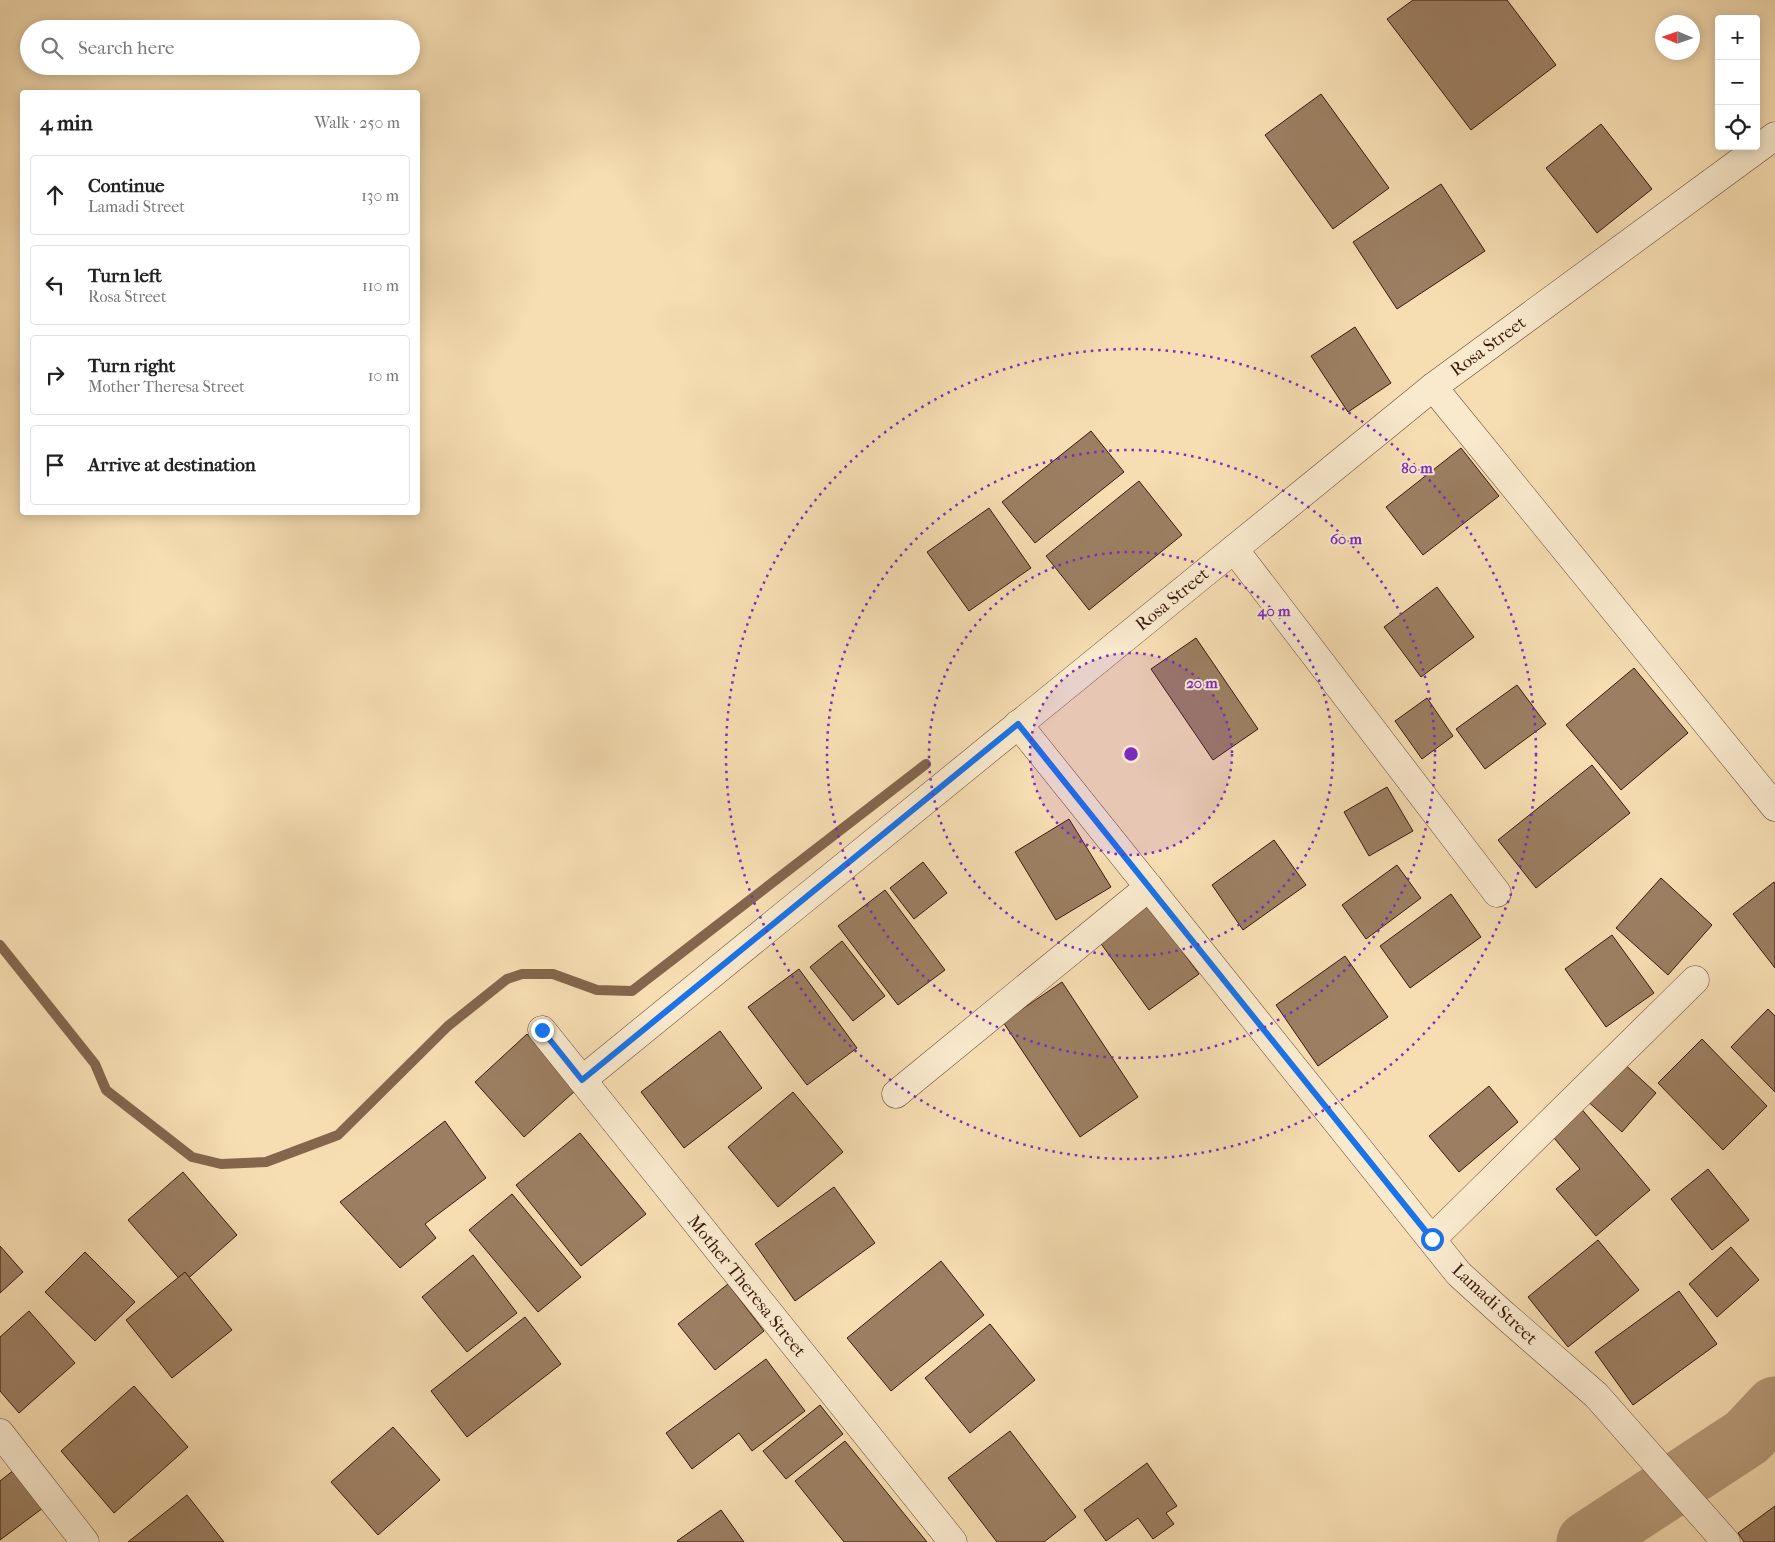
<!DOCTYPE html>
<html lang="en">
<head>
<meta charset="utf-8">
<style>
	:root { --surface:#fff; --page:#f2f2f2; --text:#222; --muted:#767676; --line:#e0e0e0 }
	body { margin:0; font-family:"IM FELL French Canon",serif; background:var(--page); color:var(--text) }
	.controls { position:absolute; right:15px; top:15px; display:grid; overflow:hidden; border-radius:5px; box-shadow:0 2px 12px #0003 }
	.controls button { width:45px; height:45px; display:grid; place-items:center; padding:0; border:0; border-bottom:1px solid var(--line); background:var(--surface); color:var(--text); font:25px sans-serif }
	.compass { position:absolute; left:1655px; top:15px; width:45px; height:45px; border-radius:50%; background:var(--surface); box-shadow:0 2px 12px #0003; rotate:272deg }
	.stop { position:absolute; width:15px; height:15px; margin:-11px; border:4px solid #1a73e8; border-radius:50%; background:#fff }
	.stop.end { background:#1a73e8; border-color:#fff; box-shadow:0 1px 5px #0008 }
	.list { margin:0; padding:0; list-style:none }
	h2 { display:flex; justify-content:space-between; align-items:center; height:65px; margin:0; padding:0 20px; font-size:21px }
	h2 small { font-size:16px; font-weight:400; color:var(--muted) }
	.list li { display:grid; grid-template-columns:32px 1fr auto; gap:15px; align-items:center; box-sizing:border-box; height:80px; margin:0 10px 10px; padding:0 10px; border:1px solid var(--line); border-radius:5px }
	.list b { display:block; font-size:19px; white-space:nowrap }
	.list p { margin:0; font-size:16px; white-space:nowrap; color:var(--muted) }
	.list em { font-size:16px; font-style:normal; color:var(--muted) }
	.icon { flex:none; width:28px; height:28px; fill:none; stroke:currentColor; stroke-width:2; stroke-linecap:round; stroke-linejoin:round }
	.map { position:relative; flex:none; width:1775px; height:1542px; overflow:hidden }
	.search { position:absolute; background:var(--surface); box-shadow:0 2px 12px #0003; left:20px; top:20px; width:400px; height:55px; display:flex; align-items:center; gap:12px; box-sizing:border-box; padding:0 18px; border-radius:28px; color:var(--muted); font-size:19px }
	.panel { position:absolute; background:var(--surface); box-shadow:0 2px 12px #0003; left:20px; top:90px; width:400px; height:425px; border-radius:5px }
	.map>svg:first-child { display:block }
	.lines { fill:none; stroke-linecap:round; stroke-linejoin:round }
	.stream { stroke:#84664d; stroke-width:10 }
	.river { stroke:#b69a79; stroke-width:61 }
	.building { fill:#9c7f62; stroke:#3a190b }
	.minor-casing { stroke:#694a35; stroke-width:29 }
	.minor { stroke:#f9e9cd; stroke-width:28 }
	.route { stroke:#1a73e8; stroke-width:6 }
	.ring { fill:none; stroke:#7b2cbf; stroke-width:2.5; stroke-dasharray:2.5 5 }
	.labels { text-anchor:middle; stroke-width:4; stroke-linejoin:round; paint-order:stroke }
	.street-label { font-size:18px; fill:#3a190b; stroke:#f9e9cd }
	.centre { fill:#7b2cbf; stroke:#f9e9cd; stroke-width:2.5 }
	.ring-label { font-size:15px; text-anchor:middle; font-weight:bold; fill:#7b2cbf; stroke:#f9e9cd; stroke-width:4; stroke-linejoin:round; paint-order:stroke }
</style>
</head>
<body>
<div class="map">
<svg width="1775" height="1542" viewBox="0 0 1775 1542">
	<rect width="100%" height="100%" fill="#f6ddb2"/>
	<filter id="stains"><feTurbulence type="fractalNoise" baseFrequency=".004" numOctaves="4"/><feColorMatrix values="0 0 0 0 .2 0 0 0 0 .09 0 0 0 0 .02 0 0 0 .5 -.17"/></filter>
	<radialGradient id="worn" r=".72"><stop offset=".6" stop-color="#630" stop-opacity="0"/><stop offset="1" stop-color="#630" stop-opacity=".3"/></radialGradient>
	<g class="lines">
		<path class="stream" d="M0,945L95,1064L106,1090L192,1157L221,1164L266,1162L338,1135L448,1026L507,979L522,974H553L597,990L632,991L926,764"/>
		<path class="river" d="M1587,1542L1747,1437L1775,1407"/>
	</g>
	<g class="building">
		<path d="M1413,0H1507L1556,65L1471,130L1387,19Z"/>
		<path d="M1321,94L1389,188L1333,229L1265,135Z"/>
		<path d="M1601,124L1652,189L1597,233L1546,168Z"/>
		<path d="M1441,184L1485,251L1397,309L1353,242Z"/>
		<path d="M1355,327L1391,383L1348,412L1311,356Z"/>
		<path d="M1091,431L1124,472L1035,543L1002,502Z"/>
		<path d="M1461,448L1499,496L1423,555L1386,507Z"/>
		<path d="M1139,481L1182,535L1089,610L1046,556Z"/>
		<path d="M989,508L1031,568L969,611L927,552Z"/>
		<path d="M1437,587L1474,637L1421,677L1384,627Z"/>
		<path d="M1196,638L1258,729L1213,760L1151,669Z"/>
		<path d="M1634,668L1688,733L1621,790L1566,725Z"/>
		<path d="M1517,685L1546,724L1485,769L1456,729Z"/>
		<path d="M1427,698L1453,736L1422,759L1395,721Z"/>
		<path d="M1592,765L1630,813L1536,888L1498,840Z"/>
		<path d="M1387,787L1413,831L1369,856L1344,812Z"/>
		<path d="M1069,819L1111,887L1056,920L1015,852Z"/>
		<path d="M1274,840L1306,885L1243,930L1212,885Z"/>
		<path d="M923,862L947,893L914,919L890,888Z"/>
		<path d="M1397,865L1421,898L1366,939L1342,905Z"/>
		<path d="M1661,878L1712,925L1668,975L1616,928Z"/>
		<path d="M1774,882L1775,883V968L1733,914Z"/>
		<path d="M885,890L945,970L898,1005L838,926Z"/>
		<path d="M1451,894L1481,937L1410,988L1380,946Z"/>
		<path d="M1148,905L1199,974L1149,1010L1099,941Z"/>
		<path d="M1612,935L1654,993L1606,1027L1565,969Z"/>
		<path d="M842,941L885,996L853,1021L810,967Z"/>
		<path d="M1345,956L1388,1017L1318,1066L1276,1005Z"/>
		<path d="M799,969L857,1048L807,1085L748,1007Z"/>
		<path d="M1062,982L1138,1097L1080,1137L1003,1022Z"/>
		<path d="M1768,1009L1775,1016V1092L1731,1047Z"/>
		<path d="M720,1031L762,1088L684,1148L641,1092Z"/>
		<path d="M527,1034L576,1090L524,1137L475,1082Z"/>
		<path d="M1702,1039L1767,1106L1723,1150L1658,1083Z"/>
		<path d="M1620,1060L1656,1093L1622,1132L1585,1099Z"/>
		<path d="M1489,1086L1518,1122L1459,1172L1429,1136Z"/>
		<path d="M793,1092L843,1152L778,1207L728,1147Z"/>
		<path d="M1579,1106L1650,1190L1596,1236L1556,1189L1580,1169L1549,1132Z"/>
		<path d="M445,1121L486,1178L425,1224L436,1238L400,1268L340,1202Z"/>
		<path d="M580,1133L646,1214L581,1266L516,1185Z"/>
		<path d="M1708,1169L1749,1220L1712,1250L1671,1199Z"/>
		<path d="M183,1172L237,1235L183,1283L128,1220Z"/>
		<path d="M834,1187L875,1243L795,1301L755,1244Z"/>
		<path d="M512,1194L581,1277L538,1312L469,1230Z"/>
		<path d="M1598,1240L1639,1290L1568,1347L1528,1297Z"/>
		<path d="M0,1246L23,1272L0,1293Z"/>
		<path d="M1731,1247L1759,1280L1717,1317L1689,1284Z"/>
		<path d="M85,1252L135,1302L95,1341L45,1292Z"/>
		<path d="M473,1255L517,1313L467,1352L422,1297Z"/>
		<path d="M941,1261L984,1315L891,1391L847,1338Z"/>
		<path d="M185,1272L232,1330L172,1378L126,1320Z"/>
		<path d="M728,1284L764,1331L715,1370L678,1324Z"/>
		<path d="M1679,1291L1717,1344L1633,1405L1595,1352Z"/>
		<path d="M29,1311L75,1363L19,1413L0,1391V1337Z"/>
		<path d="M525,1317L561,1364L467,1437L431,1391Z"/>
		<path d="M990,1324L1035,1380L970,1433L925,1378Z"/>
		<path d="M766,1359L805,1411L752,1451L739,1433L692,1469L666,1433Z"/>
		<path d="M134,1386L188,1447L114,1513L61,1451Z"/>
		<path d="M820,1405L843,1434L786,1479L763,1451Z"/>
		<path d="M393,1427L440,1480L378,1535L331,1482Z"/>
		<path d="M1010,1431L1076,1517L1044,1542H997L948,1478Z"/>
		<path d="M845,1441L927,1542H844L795,1481Z"/>
		<path d="M1147,1463L1177,1506L1166,1513L1174,1524L1153,1539L1138,1518L1106,1541L1084,1510Z"/>
		<path d="M14,1470L43,1508L0,1540V1481Z"/>
		<path d="M187,1495L224,1542H128Z"/>
		<path d="M1775,1506V1542H1744L1738,1533Z"/>
		<path d="M721,1510L744,1542H678L677,1541Z"/>
	</g>
	<g class="lines">
		<g class="minor-casing">
			<g id="minor">
				<path d="M1433,387L1775,807"/>
				<path d="M1234,549L1497,893"/>
				<path d="M1018,724L1459,1274L1502,1313L1596,1395L1726,1542"/>
				<path d="M542,1030L953,1542"/>
				<path d="M582,1080L1433,387L1775,136"/>
				<path d="M896,1094L1149,887"/>
				<path d="M1432,1239L1695,980"/>
				<path d="M0,1433L85,1542"/>
			</g>
		</g>
		<use href="#minor" class="minor"/>
	</g>
	<g class="lines">
		<path class="route" d="M542,1030L582,1080L1018,724L1432,1239"/>
	</g>
	<circle cx="1131" cy="754" r="101" fill="#7b2cbf" fill-opacity=".12"/>
	<g class="ring">
		<circle cx="1131" cy="754" r="101"/>
		<circle cx="1131" cy="754" r="202"/>
		<circle cx="1131" cy="754" r="304"/>
		<circle cx="1131" cy="754" r="405"/>
	</g>
	<g class="labels">
		<g class="street-label">
			<text transform="translate(1488 346) rotate(-36)" y="6">Rosa Street</text>
			<text transform="translate(1172 599) rotate(-39)" y="6">Rosa Street</text>
			<text transform="translate(747 1286) rotate(51)" y="6">Mother Theresa Street</text>
			<text transform="translate(1495 1304) rotate(43)" y="6">Lamadi Street</text>
		</g>
	</g>
	<circle cx="1131" cy="754" r="8" class="centre"/>
	<g class="ring-label">
		<text x="1417" y="473">80 m</text>
		<text x="1346" y="544">60 m</text>
		<text x="1274" y="616">40 m</text>
		<text x="1202" y="688">20 m</text>
	</g>
	<rect width="100%" height="100%" filter="url(#stains)"/>
	<rect width="100%" height="100%" fill="url(#worn)"/>
</svg>
<div class="controls">
<button>+</button>
<button>−</button>
<button><svg class="icon" aria-label="locate" viewBox="0 0 24 24"><circle cx="12" cy="12" r="6"/><path d="M12 2v4M12 18v4M2 12h4M18 12h4"/></svg></button>
</div>
<svg class="compass" viewBox="-18 -18 36 36"><path d="M0-13l5 13h-10z" fill="#e53935"/><path d="M0 13l5-13h-10z" fill="#767676"/></svg>
<div class="stop" style="left:1432px;top:1239px"></div>
<div class="stop end" style="left:542px;top:1030px"></div>
<div class="search"><svg class="icon" aria-label="search" viewBox="0 0 24 24"><circle cx="10" cy="10" r="6"/><path d="M15 15l6 6"/></svg>Search here</div>
<section class="panel">
<h2>4 min<small>Walk · 250 m</small></h2>
<ul class="list">
<li><svg class="icon" aria-label="ahead" viewBox="0 0 24 24"><path d="M12 20V5M6 11l6-6 6 6"/></svg><div><b>Continue</b><p>Lamadi Street</p></div><em>130 m</em></li>
<li><svg class="icon" aria-label="left" viewBox="0 0 24 24"><path d="M17 20v-9H6M10 6l-5 5 5 5"/></svg><div><b>Turn left</b><p>Rosa Street</p></div><em>110 m</em></li>
<li><svg class="icon" aria-label="right" viewBox="0 0 24 24"><path d="M7 20v-9h11M14 6l5 5-5 5"/></svg><div><b>Turn right</b><p>Mother Theresa Street</p></div><em>10 m</em></li>
<li><svg class="icon" aria-label="arrive" viewBox="0 0 24 24"><path d="M6 21V4h12l-3 4 3 4H6"/></svg><div><b>Arrive at destination</b></div></li>
</ul>
</section>
</div>
</body>
</html>
